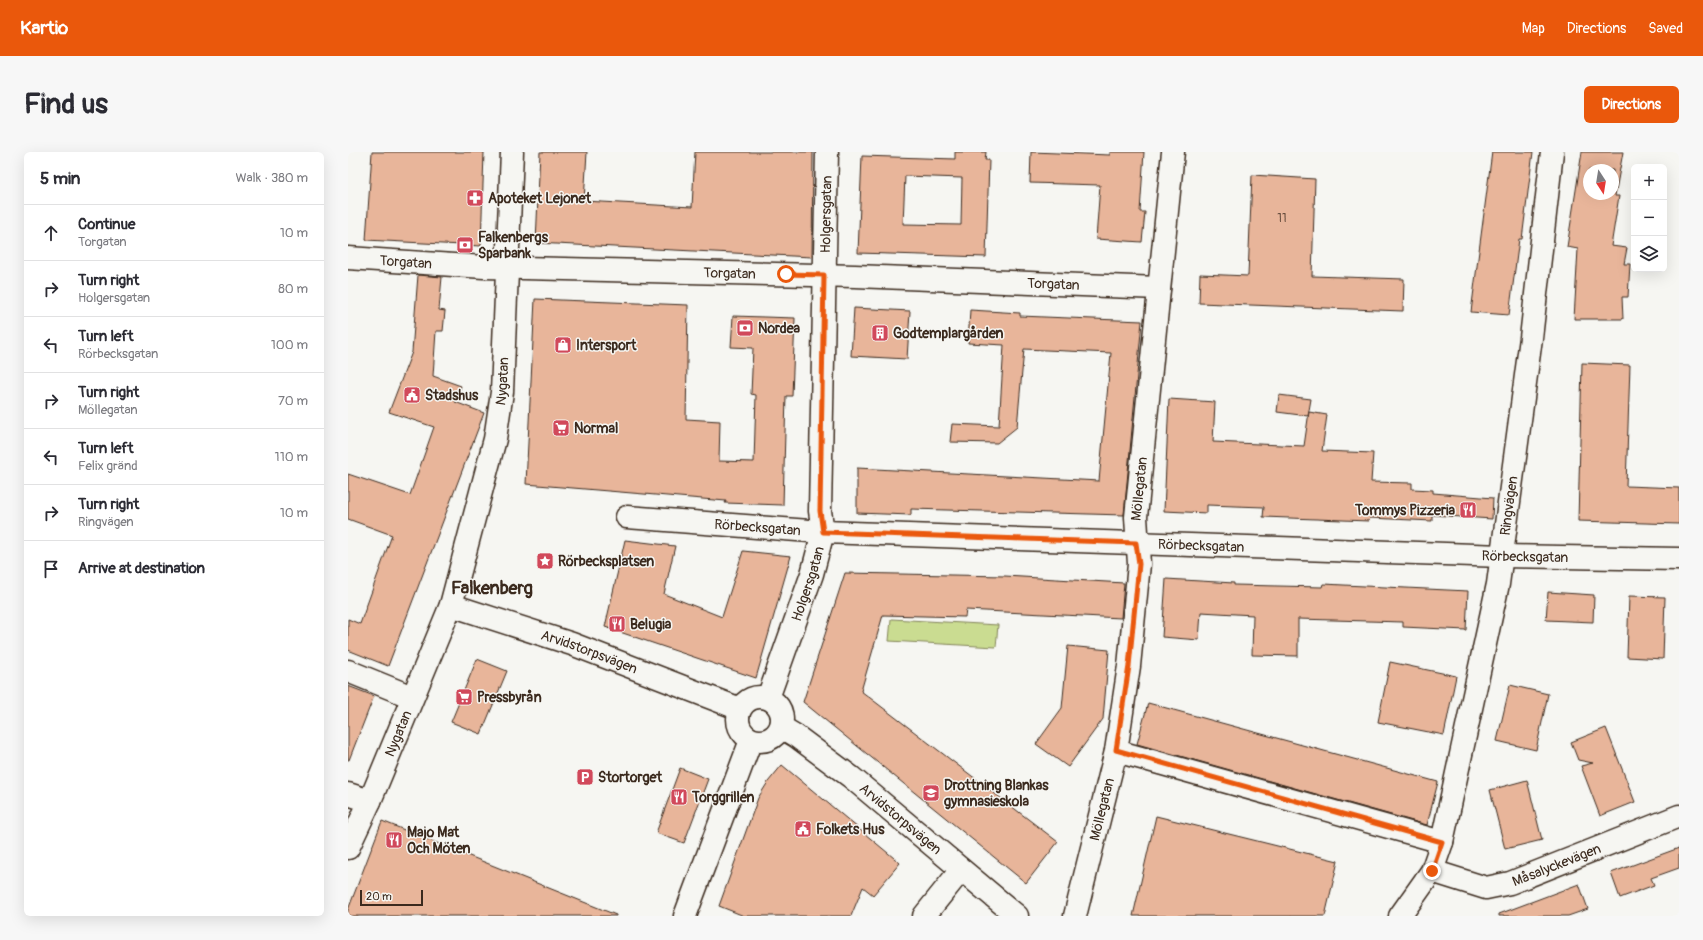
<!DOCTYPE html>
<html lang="en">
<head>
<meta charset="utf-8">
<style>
	:root { --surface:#fff; --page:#f7f7f7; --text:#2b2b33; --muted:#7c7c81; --line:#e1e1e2; --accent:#ea580c }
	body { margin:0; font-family:Pangolin,sans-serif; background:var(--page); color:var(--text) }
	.controls { position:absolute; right:12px; top:12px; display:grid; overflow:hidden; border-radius:6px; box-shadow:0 4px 16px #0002 }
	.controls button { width:36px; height:36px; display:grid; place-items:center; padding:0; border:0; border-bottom:1px solid var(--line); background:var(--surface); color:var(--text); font:20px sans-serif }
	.compass { position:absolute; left:1235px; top:12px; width:36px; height:36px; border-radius:50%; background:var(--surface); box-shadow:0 4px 16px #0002; rotate:168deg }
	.scale { position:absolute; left:12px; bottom:10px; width:63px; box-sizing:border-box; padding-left:4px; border:2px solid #3b2a1e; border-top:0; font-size:11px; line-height:14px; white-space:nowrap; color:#3b2a1e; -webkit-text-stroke:3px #f6f6f2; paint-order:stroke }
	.stop { position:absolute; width:12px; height:12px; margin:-9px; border:3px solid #ea580c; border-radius:50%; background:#fff }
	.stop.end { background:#ea580c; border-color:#fff; box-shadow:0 1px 4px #0008 }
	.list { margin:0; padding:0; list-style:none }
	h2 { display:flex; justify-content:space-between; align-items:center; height:52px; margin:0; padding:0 16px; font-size:17px }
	h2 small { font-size:13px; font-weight:400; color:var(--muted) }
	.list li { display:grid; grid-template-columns:26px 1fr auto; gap:12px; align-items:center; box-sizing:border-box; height:56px; padding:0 16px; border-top:1px solid var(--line) }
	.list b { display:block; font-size:15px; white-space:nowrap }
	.list p { margin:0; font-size:13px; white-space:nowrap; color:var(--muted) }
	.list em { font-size:13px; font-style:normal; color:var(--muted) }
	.icon { flex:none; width:22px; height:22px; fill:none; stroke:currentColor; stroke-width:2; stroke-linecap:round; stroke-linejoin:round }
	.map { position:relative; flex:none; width:1331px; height:764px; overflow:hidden; border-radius:6px }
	header { display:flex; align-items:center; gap:24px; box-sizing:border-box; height:56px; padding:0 20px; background:var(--accent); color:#fff }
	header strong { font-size:19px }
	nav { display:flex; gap:22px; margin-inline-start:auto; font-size:14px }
	.intro { display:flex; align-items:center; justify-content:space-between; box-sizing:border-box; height:96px; padding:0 24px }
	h1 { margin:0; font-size:28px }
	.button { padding:10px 18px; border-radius:6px; background:var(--accent); color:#fff; font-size:14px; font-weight:700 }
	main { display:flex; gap:24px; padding:0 24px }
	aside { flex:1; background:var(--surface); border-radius:6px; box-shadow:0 4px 16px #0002 }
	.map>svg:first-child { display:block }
	.green { fill:#cadc91; stroke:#828358 }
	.building { fill:#e8b59a; stroke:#3b2a1e; fill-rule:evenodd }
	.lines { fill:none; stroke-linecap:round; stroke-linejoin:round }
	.minor-casing { stroke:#3b2a1e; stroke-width:25 }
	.major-casing { stroke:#3b2a1e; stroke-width:25 }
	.minor { stroke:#f6f6f2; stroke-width:22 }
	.major { stroke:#f6f6f2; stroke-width:22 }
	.route { stroke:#ea580c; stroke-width:5 }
	.labels { text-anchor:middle; stroke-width:3; stroke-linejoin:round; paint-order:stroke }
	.number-label { font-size:12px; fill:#664d3d }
	.poi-label { font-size:14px; font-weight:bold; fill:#3b2a1e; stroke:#f6f6f2; text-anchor:start }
	.street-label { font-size:14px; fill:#3b2a1e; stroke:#f6f6f2 }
	.district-label { font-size:18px; font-weight:bold; fill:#3b2a1e; stroke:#f6f6f2 }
</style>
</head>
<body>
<header>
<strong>Kartio</strong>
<nav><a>Map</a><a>Directions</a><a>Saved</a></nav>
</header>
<div class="intro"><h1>Find us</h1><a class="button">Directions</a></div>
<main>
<aside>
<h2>5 min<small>Walk · 380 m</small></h2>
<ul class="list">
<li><svg class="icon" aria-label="ahead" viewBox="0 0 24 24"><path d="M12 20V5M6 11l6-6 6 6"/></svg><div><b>Continue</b><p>Torgatan</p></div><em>10 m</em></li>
<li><svg class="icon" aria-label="right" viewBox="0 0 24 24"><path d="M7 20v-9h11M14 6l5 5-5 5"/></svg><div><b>Turn right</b><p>Holgersgatan</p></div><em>80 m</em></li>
<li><svg class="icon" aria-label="left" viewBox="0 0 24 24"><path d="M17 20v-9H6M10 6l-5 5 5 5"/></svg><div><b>Turn left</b><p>Rörbecksgatan</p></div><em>100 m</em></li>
<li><svg class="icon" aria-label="right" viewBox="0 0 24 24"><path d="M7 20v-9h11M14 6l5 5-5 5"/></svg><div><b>Turn right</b><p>Möllegatan</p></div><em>70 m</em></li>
<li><svg class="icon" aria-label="left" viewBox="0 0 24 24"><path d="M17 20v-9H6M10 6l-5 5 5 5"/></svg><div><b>Turn left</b><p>Felix gränd</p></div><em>110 m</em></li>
<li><svg class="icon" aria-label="right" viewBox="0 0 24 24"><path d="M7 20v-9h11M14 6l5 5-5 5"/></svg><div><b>Turn right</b><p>Ringvägen</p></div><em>10 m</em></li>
<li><svg class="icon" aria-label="arrive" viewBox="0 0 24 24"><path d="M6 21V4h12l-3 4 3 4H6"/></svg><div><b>Arrive at destination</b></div></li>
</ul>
</aside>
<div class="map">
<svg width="1331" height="764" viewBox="0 0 1331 764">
	<rect width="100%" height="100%" fill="#f6f6f2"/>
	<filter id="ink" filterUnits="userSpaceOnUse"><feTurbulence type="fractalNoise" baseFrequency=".025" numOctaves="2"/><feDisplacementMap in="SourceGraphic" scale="8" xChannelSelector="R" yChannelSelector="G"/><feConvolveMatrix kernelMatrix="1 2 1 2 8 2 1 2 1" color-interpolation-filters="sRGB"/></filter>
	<g filter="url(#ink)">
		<path class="green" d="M543,467L650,473L648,495L541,489Z"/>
		<g class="building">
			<path d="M24,0H136L133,94L18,88Z"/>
			<path d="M192,0H239L236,49L344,55L347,0H465L464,105L188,91Z"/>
			<path d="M607,0H638L637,8H641L638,105L510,101L514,4L607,7ZM557,24L614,26L613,73L555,72Z"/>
			<path d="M683,0L762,3V0H796L792,60H797L794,90L748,87L752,33L682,31Z"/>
			<path d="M1144,0H1185L1174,87H1171L1161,163L1123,160Z"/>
			<path d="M1234,0H1275L1267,44H1271L1263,94L1279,96L1276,112H1282L1280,145H1274L1275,167H1226L1230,97L1219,95ZM1241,18H1265V42H1241Z"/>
			<path d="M904,23L967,27L964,124L1056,127L1055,159L851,151L852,122L900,124Z"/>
			<path d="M70,123L94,125L91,158L97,159L95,179H88L85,224L113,234L107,250L136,261L40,514L0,498V467L12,472L44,383L0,367V322L62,343L86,275L41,260L64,200Z"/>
			<path d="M187,147L340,153L338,267L372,269L371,309L406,310L408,243L403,242L405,196L383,195L385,164L447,166L444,244H438L435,353L377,351L378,349L178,332Z"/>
			<path d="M506,156L562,159L559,207L503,204Z"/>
			<path d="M622,158L672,161V164L794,169L776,363L563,357V363L509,361V316L751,329L763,201L676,197L669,275L649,291L602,290L604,272L651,274L656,193L620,191Z"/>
			<path d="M1234,211L1282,213L1278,334L1331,336V372L1230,369Z"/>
			<path d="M931,243L963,247L960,264L929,260Z"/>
			<path d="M821,247L867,250L865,290L956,294L961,260L979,263L974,299L1025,301L1023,330L1064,331V337L1085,338V341L1145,346L1144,367L1084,363V369L1022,366L1021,369L915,365L916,355L859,353V361L816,359Z"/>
			<path d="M277,388L327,394L316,442L374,465L395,399L443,404L408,526L257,475Z"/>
			<path d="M497,421L657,424L776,431L773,466L618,458L617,465L535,463L513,539L710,690L678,731L455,550Z"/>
			<path d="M818,427L886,431V433L974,435L975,432L1120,439L1118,478L1055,475V470L950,467V504L904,503L905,463L853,460L851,488L814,485Z"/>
			<path d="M1200,440L1246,443L1245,470L1198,468Z"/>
			<path d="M1281,444L1317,445L1315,507L1279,505Z"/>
			<path d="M720,494L761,498L755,567L720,615L688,592L714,556Z"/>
			<path d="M129,507L159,519L133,582L103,570Z"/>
			<path d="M1042,510L1108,524L1096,583L1030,570Z"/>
			<path d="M1162,533L1200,542L1188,598L1149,589Z"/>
			<path d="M0,534L26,544L1,608H0Z"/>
			<path d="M800,551L1090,630L1079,673L789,592Z"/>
			<path d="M1258,576L1287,650L1252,664L1233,614L1245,611L1230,608L1223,590Z"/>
			<path d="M434,613L552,711L525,743L515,735L503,764H396L371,754L410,646L420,630Z"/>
			<path d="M332,616L360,627L336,691L308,681Z"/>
			<path d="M1179,628L1194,688L1157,697L1142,638Z"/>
			<path d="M808,664L990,709L977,764H785Z"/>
			<path d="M34,669L268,763V764H0V758Z"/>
			<path d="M1331,696V716L1303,726L1306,733L1272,746L1263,721Z"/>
			<path d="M1231,732L1240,757L1220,764H1151V762Z"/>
		</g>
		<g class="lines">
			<g class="minor-casing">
				<g id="minor">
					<path id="s1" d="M0,106L136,115L507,124L811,136"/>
					<path id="s2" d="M279,365L475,380L1154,404L1331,407"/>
					<path id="s3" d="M103,453L147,287L154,240L164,0"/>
					<path d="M0,519L64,545"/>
					<path id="s4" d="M433,575L448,584L503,625L669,764"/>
					<path d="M768,599L1094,690"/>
					<path d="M0,642L22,649"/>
					<path id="s5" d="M0,696L22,649L103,453L224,492L392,557"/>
					<path id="s6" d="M1084,719L1138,736L1162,731L1331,664"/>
					<path d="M576,764L613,718"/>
					<path id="s7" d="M727,764L768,599L781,514L791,412L788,365L825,0"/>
					<path id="s8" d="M1052,764L1084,719L1094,690L1150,432L1183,186L1204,0"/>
				</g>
			</g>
			<g class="major-casing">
				<g id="major">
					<circle cx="412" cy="567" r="22"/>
					<path id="s9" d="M420,546L464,422L475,380L472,359L479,0"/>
					<path d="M337,764L403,588"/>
				</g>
			</g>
			<use href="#minor" class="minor"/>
			<use href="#major" class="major"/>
		</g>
	</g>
	<g class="lines" filter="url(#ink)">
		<path class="route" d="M438,122L476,123L472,359L475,380L788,391L791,412L781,514L768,598L1094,690L1084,719"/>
	</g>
	<defs>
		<g id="pharmacy-square" transform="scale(0.9)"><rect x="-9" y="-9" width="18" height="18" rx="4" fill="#d1495b" stroke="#f6f6f2"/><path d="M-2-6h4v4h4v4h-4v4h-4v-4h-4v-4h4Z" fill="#fff"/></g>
		<g id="bank-square" transform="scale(0.9)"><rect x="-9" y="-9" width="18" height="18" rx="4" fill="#d1495b" stroke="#f6f6f2"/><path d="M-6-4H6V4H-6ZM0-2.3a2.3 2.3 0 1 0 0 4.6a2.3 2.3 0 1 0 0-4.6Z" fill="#fff"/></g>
		<g id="building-square" transform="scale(0.9)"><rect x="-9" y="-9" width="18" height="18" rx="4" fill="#d1495b" stroke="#f6f6f2"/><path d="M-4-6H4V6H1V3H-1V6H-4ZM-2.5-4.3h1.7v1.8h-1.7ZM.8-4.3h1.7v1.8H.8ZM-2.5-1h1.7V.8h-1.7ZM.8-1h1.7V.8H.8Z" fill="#fff"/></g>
		<g id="shop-square" transform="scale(0.9)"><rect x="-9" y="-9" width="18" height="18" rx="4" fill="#d1495b" stroke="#f6f6f2"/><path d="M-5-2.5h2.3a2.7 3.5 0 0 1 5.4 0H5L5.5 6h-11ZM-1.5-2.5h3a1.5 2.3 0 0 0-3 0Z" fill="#fff"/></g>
		<g id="civic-square" transform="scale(0.9)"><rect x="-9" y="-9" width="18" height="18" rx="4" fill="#d1495b" stroke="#f6f6f2"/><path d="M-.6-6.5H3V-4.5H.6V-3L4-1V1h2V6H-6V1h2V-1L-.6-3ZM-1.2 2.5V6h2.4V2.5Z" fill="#fff"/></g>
		<g id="supermarket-square" transform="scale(0.9)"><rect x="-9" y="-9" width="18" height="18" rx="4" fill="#d1495b" stroke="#f6f6f2"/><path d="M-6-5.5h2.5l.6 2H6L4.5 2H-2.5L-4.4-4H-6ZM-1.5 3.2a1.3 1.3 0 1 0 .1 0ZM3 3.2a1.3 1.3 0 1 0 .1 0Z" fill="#fff"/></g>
		<g id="restaurant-square" transform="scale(0.9)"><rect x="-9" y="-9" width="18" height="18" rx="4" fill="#d1495b" stroke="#f6f6f2"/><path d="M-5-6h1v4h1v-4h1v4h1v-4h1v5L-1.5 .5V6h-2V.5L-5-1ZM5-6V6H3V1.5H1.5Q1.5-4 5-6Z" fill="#fff"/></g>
		<g id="sight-square" transform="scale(0.9)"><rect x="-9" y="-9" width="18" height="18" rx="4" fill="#d1495b" stroke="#f6f6f2"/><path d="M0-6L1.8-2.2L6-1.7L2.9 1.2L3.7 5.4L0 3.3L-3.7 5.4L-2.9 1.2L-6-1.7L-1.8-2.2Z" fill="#fff"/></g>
		<g id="parking-square" transform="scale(0.9)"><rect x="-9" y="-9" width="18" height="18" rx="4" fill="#d1495b" stroke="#f6f6f2"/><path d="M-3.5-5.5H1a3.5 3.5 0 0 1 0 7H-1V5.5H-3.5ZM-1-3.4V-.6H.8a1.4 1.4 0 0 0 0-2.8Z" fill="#fff"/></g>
		<g id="school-square" transform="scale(0.9)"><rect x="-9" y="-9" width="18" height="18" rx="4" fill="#d1495b" stroke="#f6f6f2"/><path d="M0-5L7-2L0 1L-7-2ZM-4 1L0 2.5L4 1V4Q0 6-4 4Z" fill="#fff"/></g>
	</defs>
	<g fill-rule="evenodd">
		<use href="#pharmacy-square" x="127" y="46"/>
		<use href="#bank-square" x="117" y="93"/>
		<use href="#bank-square" x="397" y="176"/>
		<use href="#building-square" x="532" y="181"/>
		<use href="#shop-square" x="215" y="193"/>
		<use href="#civic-square" x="64" y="243"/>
		<use href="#supermarket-square" x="213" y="276"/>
		<use href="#restaurant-square" x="1120" y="358"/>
		<use href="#sight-square" x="197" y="409"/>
		<use href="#restaurant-square" x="269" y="472"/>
		<use href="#supermarket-square" x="116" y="545"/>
		<use href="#parking-square" x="237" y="625"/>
		<use href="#school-square" x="583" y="641"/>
		<use href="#restaurant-square" x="331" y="645"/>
		<use href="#civic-square" x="455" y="677"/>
		<use href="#restaurant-square" x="46" y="688"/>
	</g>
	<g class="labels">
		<g class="number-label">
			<text x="934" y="70">11</text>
		</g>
		<g class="poi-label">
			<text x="140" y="51">Apoteket Lejonet</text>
			<text x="130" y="90">Falkenbergs<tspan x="130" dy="16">Sparbank</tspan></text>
			<text x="410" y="181">Nordea</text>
			<text x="545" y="186">Godtemplargården</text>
			<text x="228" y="198">Intersport</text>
			<text x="77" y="248">Stadshus</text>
			<text x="226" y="281">Normal</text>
			<text x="1107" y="363" text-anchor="end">Tommys Pizzeria</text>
			<text x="210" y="414">Rörbecksplatsen</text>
			<text x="282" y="477">Belugia</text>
			<text x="129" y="550">Pressbyrån</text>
			<text x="250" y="630">Stortorget</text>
			<text x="596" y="638">Drottning Blankas<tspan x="596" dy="16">gymnasieskola</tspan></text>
			<text x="344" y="650">Torggrillen</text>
			<text x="468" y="682">Folkets Hus</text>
			<text x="59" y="685">Majo Mat<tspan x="59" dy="16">Och Möten</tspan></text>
		</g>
		<g class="street-label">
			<text dy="5" stroke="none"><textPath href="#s9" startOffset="493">Holgersgatan</textPath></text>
			<text dy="5" stroke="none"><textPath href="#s1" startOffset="58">Torgatan</textPath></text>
			<text dy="5" stroke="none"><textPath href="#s1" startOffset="382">Torgatan</textPath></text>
			<text dy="5" stroke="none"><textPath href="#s1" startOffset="706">Torgatan</textPath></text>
			<text dy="5" stroke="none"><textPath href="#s3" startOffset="230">Nygatan</textPath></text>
			<text dy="5" stroke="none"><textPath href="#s7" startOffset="434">Möllegatan</textPath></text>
			<text dy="5" stroke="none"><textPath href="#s8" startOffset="429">Ringvägen</textPath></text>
			<text dy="5" stroke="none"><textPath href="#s2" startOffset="131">Rörbecksgatan</textPath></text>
			<text dy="5" stroke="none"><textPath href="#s2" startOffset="575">Rörbecksgatan</textPath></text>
			<text dy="5" stroke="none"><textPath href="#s2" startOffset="899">Rörbecksgatan</textPath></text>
			<text dy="5" stroke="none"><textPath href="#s9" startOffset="121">Holgersgatan</textPath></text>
			<text dy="5" stroke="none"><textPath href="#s5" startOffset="410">Arvidstorpsvägen</textPath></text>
			<text dy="5" stroke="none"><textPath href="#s5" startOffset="125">Nygatan</textPath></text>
			<text dy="5" stroke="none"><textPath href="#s7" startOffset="110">Möllegatan</textPath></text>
			<text dy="5" stroke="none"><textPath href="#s4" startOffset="151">Arvidstorpsvägen</textPath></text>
			<text dy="5" stroke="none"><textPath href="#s6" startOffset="131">Måsalyckevägen</textPath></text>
		</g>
		<g class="district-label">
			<text x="144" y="442">Falkenberg</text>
		</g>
	</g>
</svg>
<div class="controls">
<button>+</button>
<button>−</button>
<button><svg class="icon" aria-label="layers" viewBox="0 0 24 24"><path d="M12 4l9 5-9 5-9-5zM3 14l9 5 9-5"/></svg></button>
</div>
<svg class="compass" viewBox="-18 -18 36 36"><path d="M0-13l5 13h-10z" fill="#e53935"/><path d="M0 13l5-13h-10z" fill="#7c7c81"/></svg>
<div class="scale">20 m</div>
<div class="stop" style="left:438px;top:122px"></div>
<div class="stop end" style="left:1084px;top:719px"></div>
</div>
</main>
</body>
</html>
